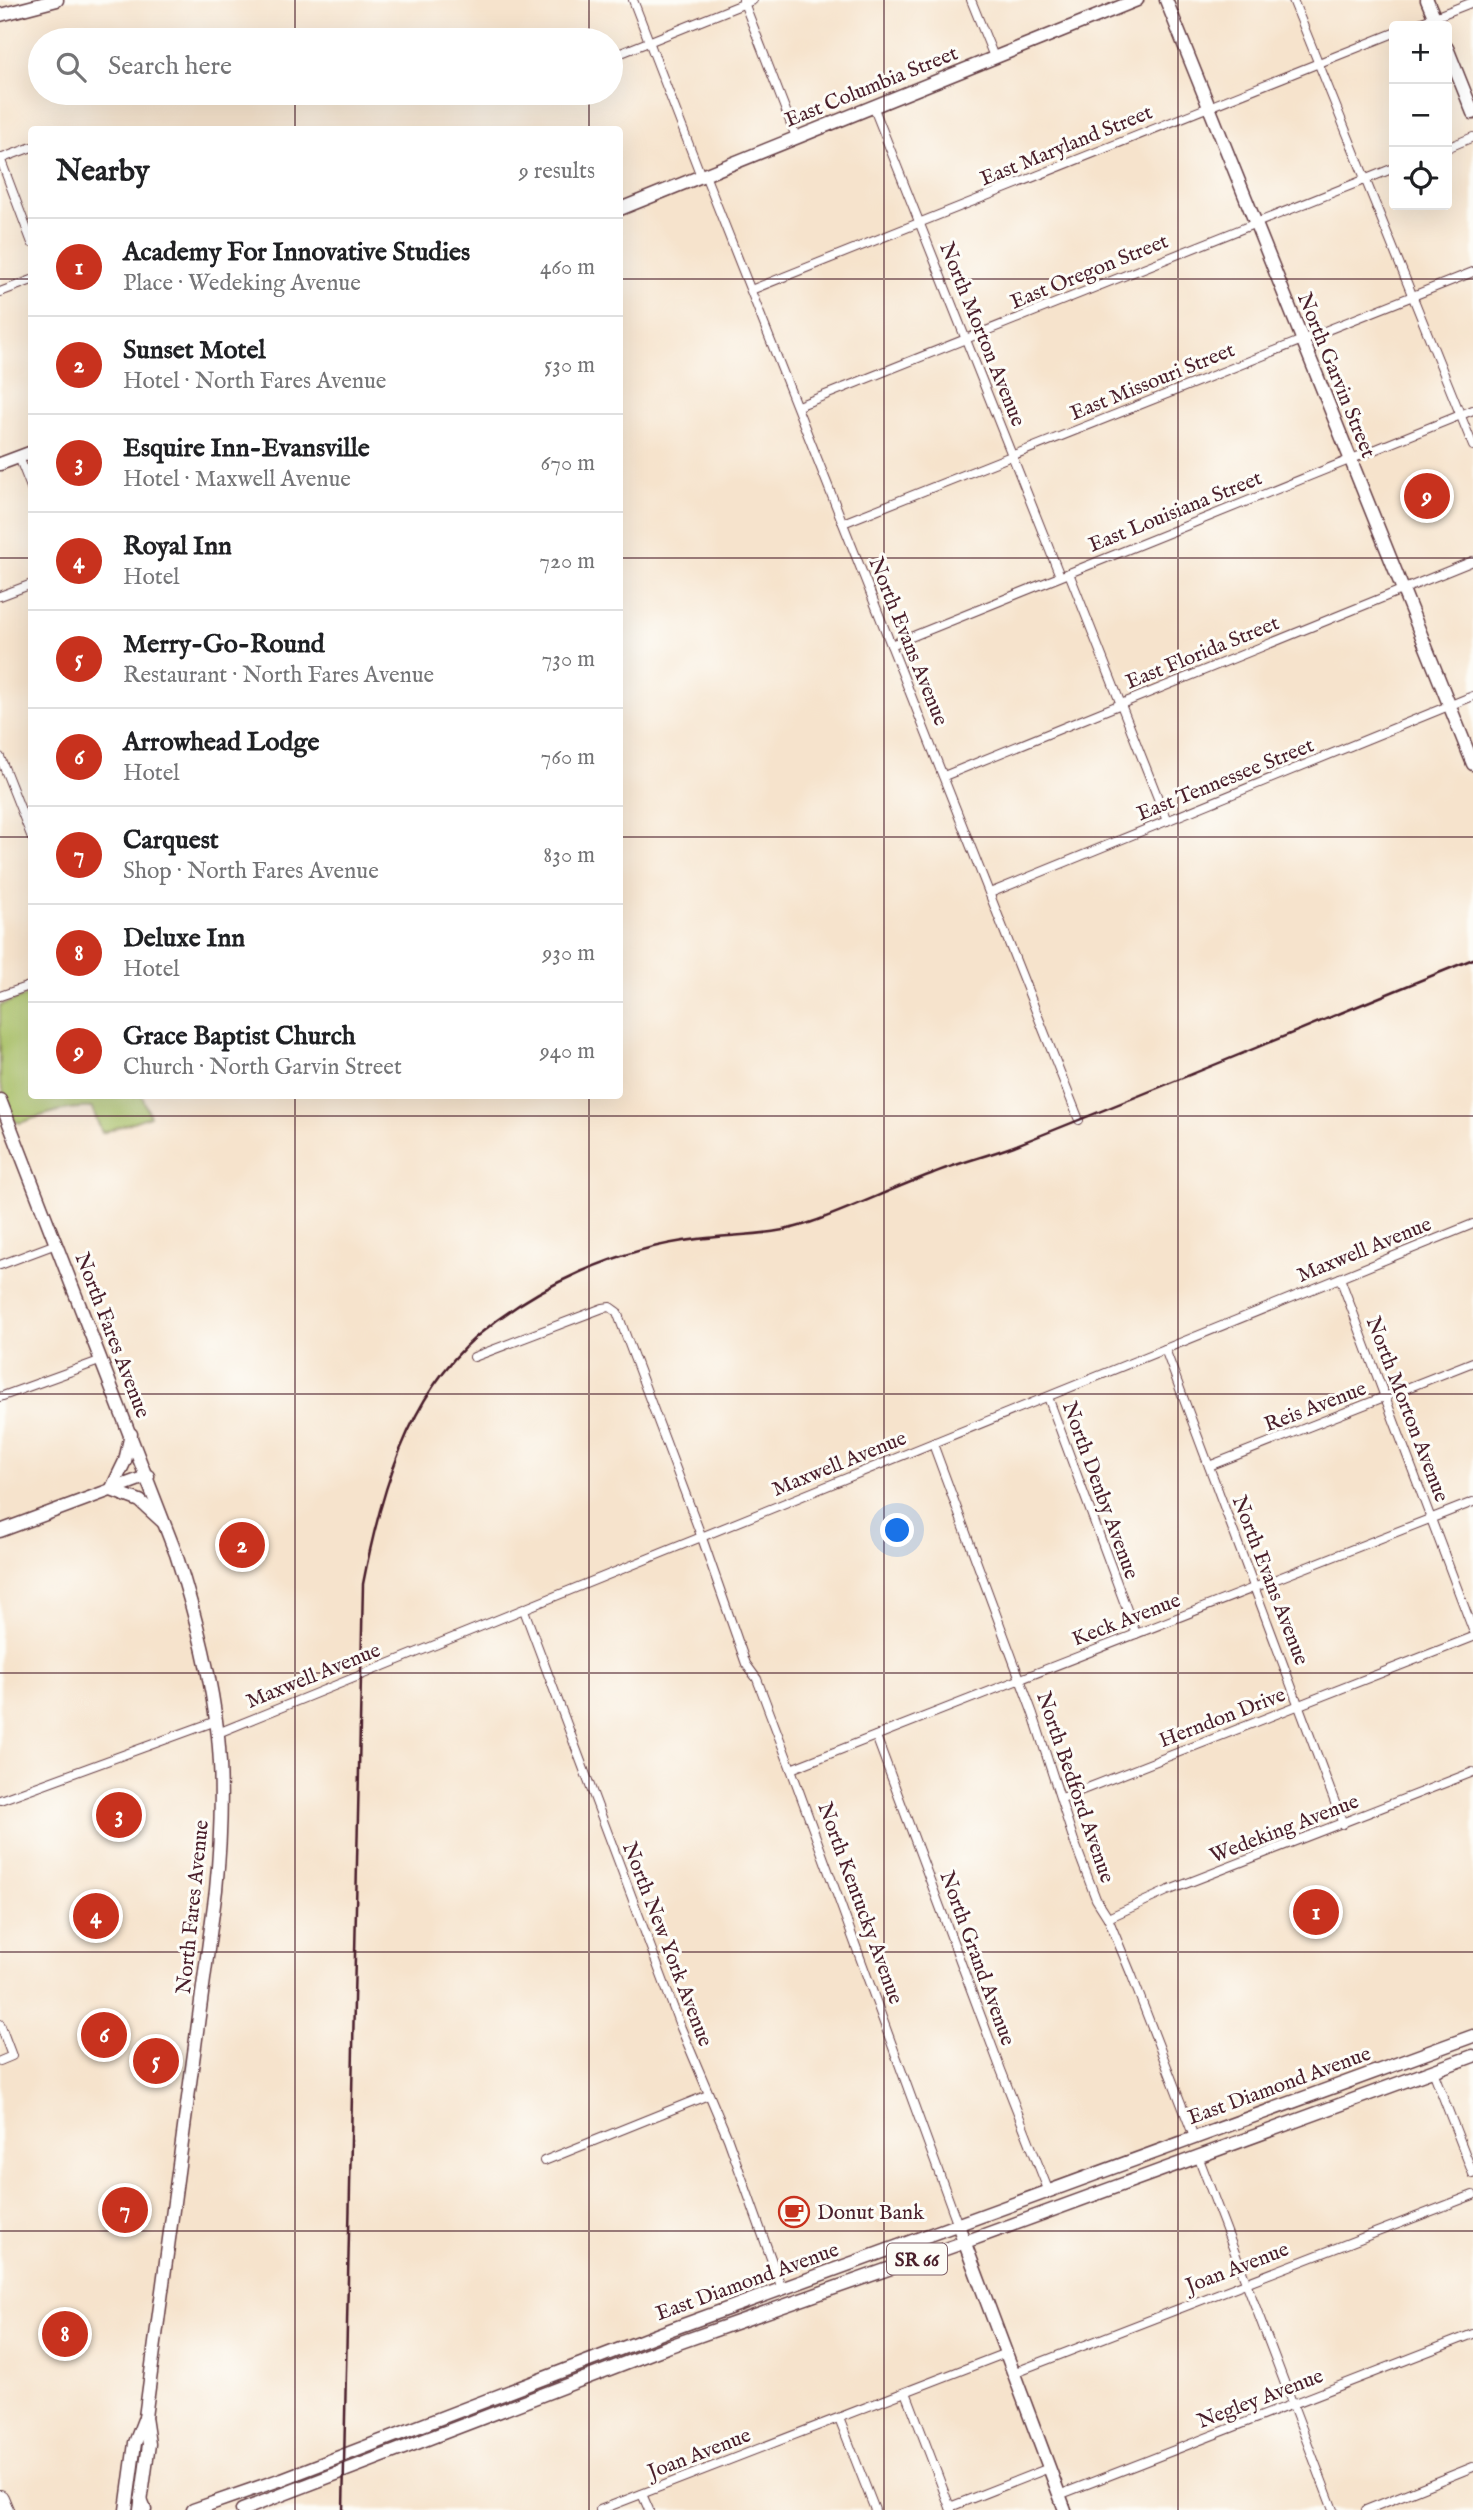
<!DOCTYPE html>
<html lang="en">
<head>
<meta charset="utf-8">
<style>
	:root { --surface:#fff; --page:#f6f6f6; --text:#202124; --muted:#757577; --line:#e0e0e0; --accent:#c8321e }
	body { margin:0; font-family:"IM FELL English",serif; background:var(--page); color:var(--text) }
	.controls { position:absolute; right:21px; top:21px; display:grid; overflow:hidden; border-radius:7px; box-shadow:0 7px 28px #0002 }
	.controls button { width:63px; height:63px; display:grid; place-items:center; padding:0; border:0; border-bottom:2px solid var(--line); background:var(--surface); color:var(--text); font:35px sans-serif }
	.you { position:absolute; left:898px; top:1531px; width:24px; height:24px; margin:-18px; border:5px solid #fff; border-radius:50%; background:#1a73e8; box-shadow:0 0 0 10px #1a73e833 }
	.badge { display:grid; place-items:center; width:46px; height:46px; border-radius:50%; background:var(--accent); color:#fff; font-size:23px; font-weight:700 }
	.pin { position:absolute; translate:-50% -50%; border:4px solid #fff; box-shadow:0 2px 7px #0006 }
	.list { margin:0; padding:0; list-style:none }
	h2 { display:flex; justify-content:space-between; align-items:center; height:91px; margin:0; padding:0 28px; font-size:30px }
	h2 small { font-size:23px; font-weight:400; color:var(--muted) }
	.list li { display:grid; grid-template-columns:46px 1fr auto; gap:21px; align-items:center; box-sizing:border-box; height:98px; padding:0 28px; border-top:2px solid var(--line) }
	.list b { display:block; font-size:26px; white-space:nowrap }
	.list p { margin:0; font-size:23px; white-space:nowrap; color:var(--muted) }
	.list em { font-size:23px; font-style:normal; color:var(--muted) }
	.icon { flex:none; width:38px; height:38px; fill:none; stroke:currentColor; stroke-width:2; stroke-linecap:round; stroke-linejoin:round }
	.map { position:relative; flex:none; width:1473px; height:2510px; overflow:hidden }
	.search { position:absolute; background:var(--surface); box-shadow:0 7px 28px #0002; left:28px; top:28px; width:595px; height:77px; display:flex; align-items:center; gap:18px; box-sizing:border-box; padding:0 24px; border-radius:38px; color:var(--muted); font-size:26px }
	.panel { position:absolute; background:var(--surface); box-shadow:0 7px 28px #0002; left:28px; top:126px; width:595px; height:973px; border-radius:7px }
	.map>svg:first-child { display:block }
	.green { fill:#a7bf64; stroke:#786f48; stroke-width:2 }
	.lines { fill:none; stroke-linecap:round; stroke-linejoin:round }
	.street-casing { stroke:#643c43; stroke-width:10 }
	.secondary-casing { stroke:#643c43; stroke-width:15 }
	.primary-casing { stroke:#643c43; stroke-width:15 }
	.highway-casing { stroke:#643c43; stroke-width:18 }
	.street { stroke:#fff; stroke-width:8 }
	.secondary { stroke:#fff; stroke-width:12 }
	.primary { stroke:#fff; stroke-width:12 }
	.highway { stroke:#fff; stroke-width:16 }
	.rail { stroke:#4a1f2b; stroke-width:2.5 }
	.grid { fill:none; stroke:#4a1f2b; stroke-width:2; stroke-opacity:0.55 }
	.labels { text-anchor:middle; stroke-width:6; stroke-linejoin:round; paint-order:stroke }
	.shield { fill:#fdfcf7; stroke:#806168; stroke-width:2 }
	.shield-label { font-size:19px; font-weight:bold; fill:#4a1f2b }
	.street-label { font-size:21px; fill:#4a1f2b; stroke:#fdfcf7 }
	.poi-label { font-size:21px; fill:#4a1f2b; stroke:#fdfcf7; text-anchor:start }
</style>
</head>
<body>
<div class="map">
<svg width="1473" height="2510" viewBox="0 0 1473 2510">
	<rect width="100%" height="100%" fill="#fdfcf7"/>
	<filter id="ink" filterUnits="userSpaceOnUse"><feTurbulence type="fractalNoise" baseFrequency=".0143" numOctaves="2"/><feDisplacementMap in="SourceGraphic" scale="14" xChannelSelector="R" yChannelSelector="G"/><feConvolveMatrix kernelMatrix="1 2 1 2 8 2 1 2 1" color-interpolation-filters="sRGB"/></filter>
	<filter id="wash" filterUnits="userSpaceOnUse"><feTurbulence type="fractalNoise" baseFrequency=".00686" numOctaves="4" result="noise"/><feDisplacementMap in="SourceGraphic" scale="28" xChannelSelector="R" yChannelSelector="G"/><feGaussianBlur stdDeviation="1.57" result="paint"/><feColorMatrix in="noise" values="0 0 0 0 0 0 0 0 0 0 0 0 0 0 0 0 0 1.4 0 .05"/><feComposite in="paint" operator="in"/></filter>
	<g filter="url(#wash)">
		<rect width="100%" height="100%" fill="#f6e3cc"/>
		<path class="green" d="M31,994L32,1096H142L150,1116L102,1133L92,1108C66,1106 44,1115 20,1123L14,1121L0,1082V1005Z"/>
	</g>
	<g filter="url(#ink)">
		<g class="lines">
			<g class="street-casing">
				<g id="street">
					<path d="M633,0L701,176"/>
					<path d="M743,0L796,137"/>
					<path d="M971,0L994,57"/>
					<path d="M1293,0L1473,446"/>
					<path d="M1412,26L1473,2"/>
					<path d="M611,57L753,0"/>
					<path d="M873,106L1060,576"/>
					<path d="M1447,148L1473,137"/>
					<path d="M0,158L32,243"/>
					<path d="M0,159L32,147"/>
					<path d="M705,175L1079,1120"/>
					<path d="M751,290L1394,33"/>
					<path d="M0,292L32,280"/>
					<path d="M798,406L1394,168"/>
					<path d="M19,457L32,490"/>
					<path d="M843,523L1473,272"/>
					<path d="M1069,573L1167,821"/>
					<path d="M0,596L32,584"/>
					<path d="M891,645L1473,410"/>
					<path d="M0,757L32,838"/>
					<path d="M944,776L1473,561"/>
					<path d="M990,893L1473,696"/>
					<path d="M0,996L32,985"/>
					<path d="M0,1265L56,1244"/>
					<path d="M1340,1278L1473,1630"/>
					<path d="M1165,1349L1343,1824"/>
					<path d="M474,1357L603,1308L610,1307L617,1312L702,1538L746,1664L757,1679L791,1769L958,2225"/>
					<path d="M0,1397L102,1360"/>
					<path d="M1048,1397L1136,1634"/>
					<path d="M933,1444L1033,1714L1074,1841L1096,1899L1108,1918L1132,1976L1194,2137"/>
					<path d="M1209,1466L1473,1362"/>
					<path d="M524,1610L681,2028L728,2139L782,2289"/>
					<path d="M218,1733L1473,1224"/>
					<path d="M876,1736L1001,2070L1049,2192"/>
					<path d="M791,1769L1473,1502"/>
					<path d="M1062,1798L1473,1637"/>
					<path d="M0,1800L216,1721"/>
					<path d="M1108,1918L1167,1891L1473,1772"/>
					<path d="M0,2024L12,2056L0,2061"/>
					<path d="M1433,2071L1473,2174"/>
					<path d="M1198,2156L1333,2510"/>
					<path d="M544,2161L708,2095"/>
					<path d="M1013,2373L1473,2195"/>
					<path d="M906,2392L951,2510"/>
					<path d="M839,2418L875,2510"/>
					<path d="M642,2494L649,2510"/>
					<path d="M1059,2495L1473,2334"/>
					<path d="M950,2507L1049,2468"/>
					<path d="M600,2510L1006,2353"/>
					<path d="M1366,2510L1473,2467"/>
				</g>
			</g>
			<g class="secondary-casing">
				<g id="secondary">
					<path d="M1166,0L1473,764"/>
					<path d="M1427,0L1438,26"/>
					<path d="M0,15L57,0"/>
					<path d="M1447,48L1473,113"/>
					<path d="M620,209L1137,0"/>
					<path d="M0,464L32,452"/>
					<path d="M0,1100L176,1554C195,1613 211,1674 218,1736C223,1787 221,1839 216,1890L148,2395L145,2417L149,2444L140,2510"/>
					<path d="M131,1434L125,1461L111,1490L140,1501L163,1522"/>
					<path d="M0,1531L148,1476"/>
					<path d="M958,2225L1065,2510"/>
					<path d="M126,2510L135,2443L145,2417"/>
				</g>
			</g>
			<g class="primary-casing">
				<g id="primary">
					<path d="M141,2500L145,2510"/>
					<path d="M193,2510L282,2479L672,2329L1473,2036"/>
					<path d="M242,2510L667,2347L965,2242L1473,2056"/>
				</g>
			</g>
			<g class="highway-casing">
				<path id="highway" d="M0,2498L5,2510"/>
			</g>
			<use href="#street" class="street"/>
			<use href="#secondary" class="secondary"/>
			<use href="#primary" class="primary"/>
			<use href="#highway" class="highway"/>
			<path class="rail" d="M343,2510L363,1584C380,1496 407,1397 477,1336C537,1285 620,1248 698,1239C736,1234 775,1236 812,1222C852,1208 891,1189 931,1174C958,1163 987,1156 1014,1146C1168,1085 1320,1021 1473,959"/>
		</g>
	</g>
	<path class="grid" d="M295,0V40M589,0V40M884,0V2510M1178,0V2510M295,93V130M589,93V130M0,279H32M620,279H1473M0,558H32M620,558H1473M0,837H32M620,837H1473M295,1096V2510M589,1096V2510M0,1116H1473M0,1394H1473M0,1673H1473M0,1952H1473M0,2231H1473"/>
	<defs>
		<g id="cafe-ring" transform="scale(1.575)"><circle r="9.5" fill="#fdfcf7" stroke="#c8321e" stroke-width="1.5"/><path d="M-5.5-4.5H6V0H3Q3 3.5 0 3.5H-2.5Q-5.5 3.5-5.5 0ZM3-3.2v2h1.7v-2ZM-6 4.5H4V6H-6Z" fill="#c8321e"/></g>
	</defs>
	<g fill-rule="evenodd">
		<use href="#cafe-ring" x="794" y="2212"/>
	</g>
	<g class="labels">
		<rect class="shield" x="887" y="2243.5" width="60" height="31" rx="5"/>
		<g class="shield-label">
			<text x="917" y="2266">SR 66</text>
		</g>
		<g class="street-label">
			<text transform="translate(871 86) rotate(-22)" y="7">East Columbia Street</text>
			<text transform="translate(1066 145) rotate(-22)" y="7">East Maryland Street</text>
			<text transform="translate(1089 271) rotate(-22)" y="7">East Oregon Street</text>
			<text transform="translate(983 334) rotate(68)" y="7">North Morton Avenue</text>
			<text transform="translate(1337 375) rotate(68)" y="7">North Garvin Street</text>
			<text transform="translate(1152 381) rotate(-22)" y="7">East Missouri Street</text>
			<text transform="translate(1175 511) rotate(-22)" y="7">East Louisiana Street</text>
			<text transform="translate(909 641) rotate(68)" y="7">North Evans Avenue</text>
			<text transform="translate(1202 652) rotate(-22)" y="7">East Florida Street</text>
			<text transform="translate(1225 779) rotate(-22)" y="7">East Tennessee Street</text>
			<text transform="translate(1364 1249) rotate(-22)" y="7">Maxwell Avenue</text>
			<text transform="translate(113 1335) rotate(69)" y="7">North Fares Avenue</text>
			<text transform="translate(1315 1406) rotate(-21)" y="7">Reis Avenue</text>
			<text transform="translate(1408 1409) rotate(69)" y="7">North Morton Avenue</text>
			<text transform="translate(839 1463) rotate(-22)" y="7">Maxwell Avenue</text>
			<text transform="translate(1101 1490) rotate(70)" y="7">North Denby Avenue</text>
			<text transform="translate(1271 1580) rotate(69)" y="7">North Evans Avenue</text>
			<text transform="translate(1126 1619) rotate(-21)" y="7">Keck Avenue</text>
			<text transform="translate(313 1675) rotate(-22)" y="7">Maxwell Avenue</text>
			<text transform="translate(1222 1717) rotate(-21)" y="7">Herndon Drive</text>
			<text transform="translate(1076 1787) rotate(71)" y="7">North Bedford Avenue</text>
			<text transform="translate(1284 1828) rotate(-21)" y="7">Wedeking Avenue</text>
			<text transform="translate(861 1903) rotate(70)" y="7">North Kentucky Avenue</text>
			<text transform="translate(192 1907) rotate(-84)" y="7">North Fares Avenue</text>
			<text transform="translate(668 1944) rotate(69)" y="7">North New York Avenue</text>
			<text transform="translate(978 1958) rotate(70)" y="7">North Grand Avenue</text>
			<text transform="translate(1279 2085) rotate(-20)" y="7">East Diamond Avenue</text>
			<text transform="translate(1237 2267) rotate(-21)" y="7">Joan Avenue</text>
			<text transform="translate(747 2281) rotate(-20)" y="7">East Diamond Avenue</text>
			<text transform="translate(1260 2398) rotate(-21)" y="7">Negley Avenue</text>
			<text transform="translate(699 2453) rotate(-21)" y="7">Joan Avenue</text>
		</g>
		<g class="poi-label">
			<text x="817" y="2219">Donut Bank</text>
		</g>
	</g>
</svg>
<div class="controls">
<button>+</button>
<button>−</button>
<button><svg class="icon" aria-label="locate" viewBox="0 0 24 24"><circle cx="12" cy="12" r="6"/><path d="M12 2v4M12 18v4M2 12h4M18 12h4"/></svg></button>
</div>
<div class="you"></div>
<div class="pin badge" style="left:1316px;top:1912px">1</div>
<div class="pin badge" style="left:242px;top:1545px">2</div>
<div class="pin badge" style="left:119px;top:1815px">3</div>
<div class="pin badge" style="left:96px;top:1916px">4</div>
<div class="pin badge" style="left:156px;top:2061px">5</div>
<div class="pin badge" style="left:104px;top:2035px">6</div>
<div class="pin badge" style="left:125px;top:2210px">7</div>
<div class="pin badge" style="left:65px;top:2334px">8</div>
<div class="pin badge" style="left:1427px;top:496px">9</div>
<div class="search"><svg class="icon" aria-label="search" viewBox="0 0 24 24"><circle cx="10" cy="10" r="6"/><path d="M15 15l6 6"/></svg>Search here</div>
<section class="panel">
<h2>Nearby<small>9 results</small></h2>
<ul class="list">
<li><span class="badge">1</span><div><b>Academy For Innovative Studies</b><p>Place · Wedeking Avenue</p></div><em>460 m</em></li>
<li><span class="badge">2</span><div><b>Sunset Motel</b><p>Hotel · North Fares Avenue</p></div><em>530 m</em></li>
<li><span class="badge">3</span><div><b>Esquire Inn-Evansville</b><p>Hotel · Maxwell Avenue</p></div><em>670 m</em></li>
<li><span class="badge">4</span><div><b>Royal Inn</b><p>Hotel</p></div><em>720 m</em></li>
<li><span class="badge">5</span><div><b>Merry-Go-Round</b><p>Restaurant · North Fares Avenue</p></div><em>730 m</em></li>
<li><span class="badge">6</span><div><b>Arrowhead Lodge</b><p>Hotel</p></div><em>760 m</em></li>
<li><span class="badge">7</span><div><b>Carquest</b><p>Shop · North Fares Avenue</p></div><em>830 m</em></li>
<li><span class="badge">8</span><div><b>Deluxe Inn</b><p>Hotel</p></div><em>930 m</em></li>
<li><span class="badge">9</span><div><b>Grace Baptist Church</b><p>Church · North Garvin Street</p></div><em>940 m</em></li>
</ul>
</section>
</div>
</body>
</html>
